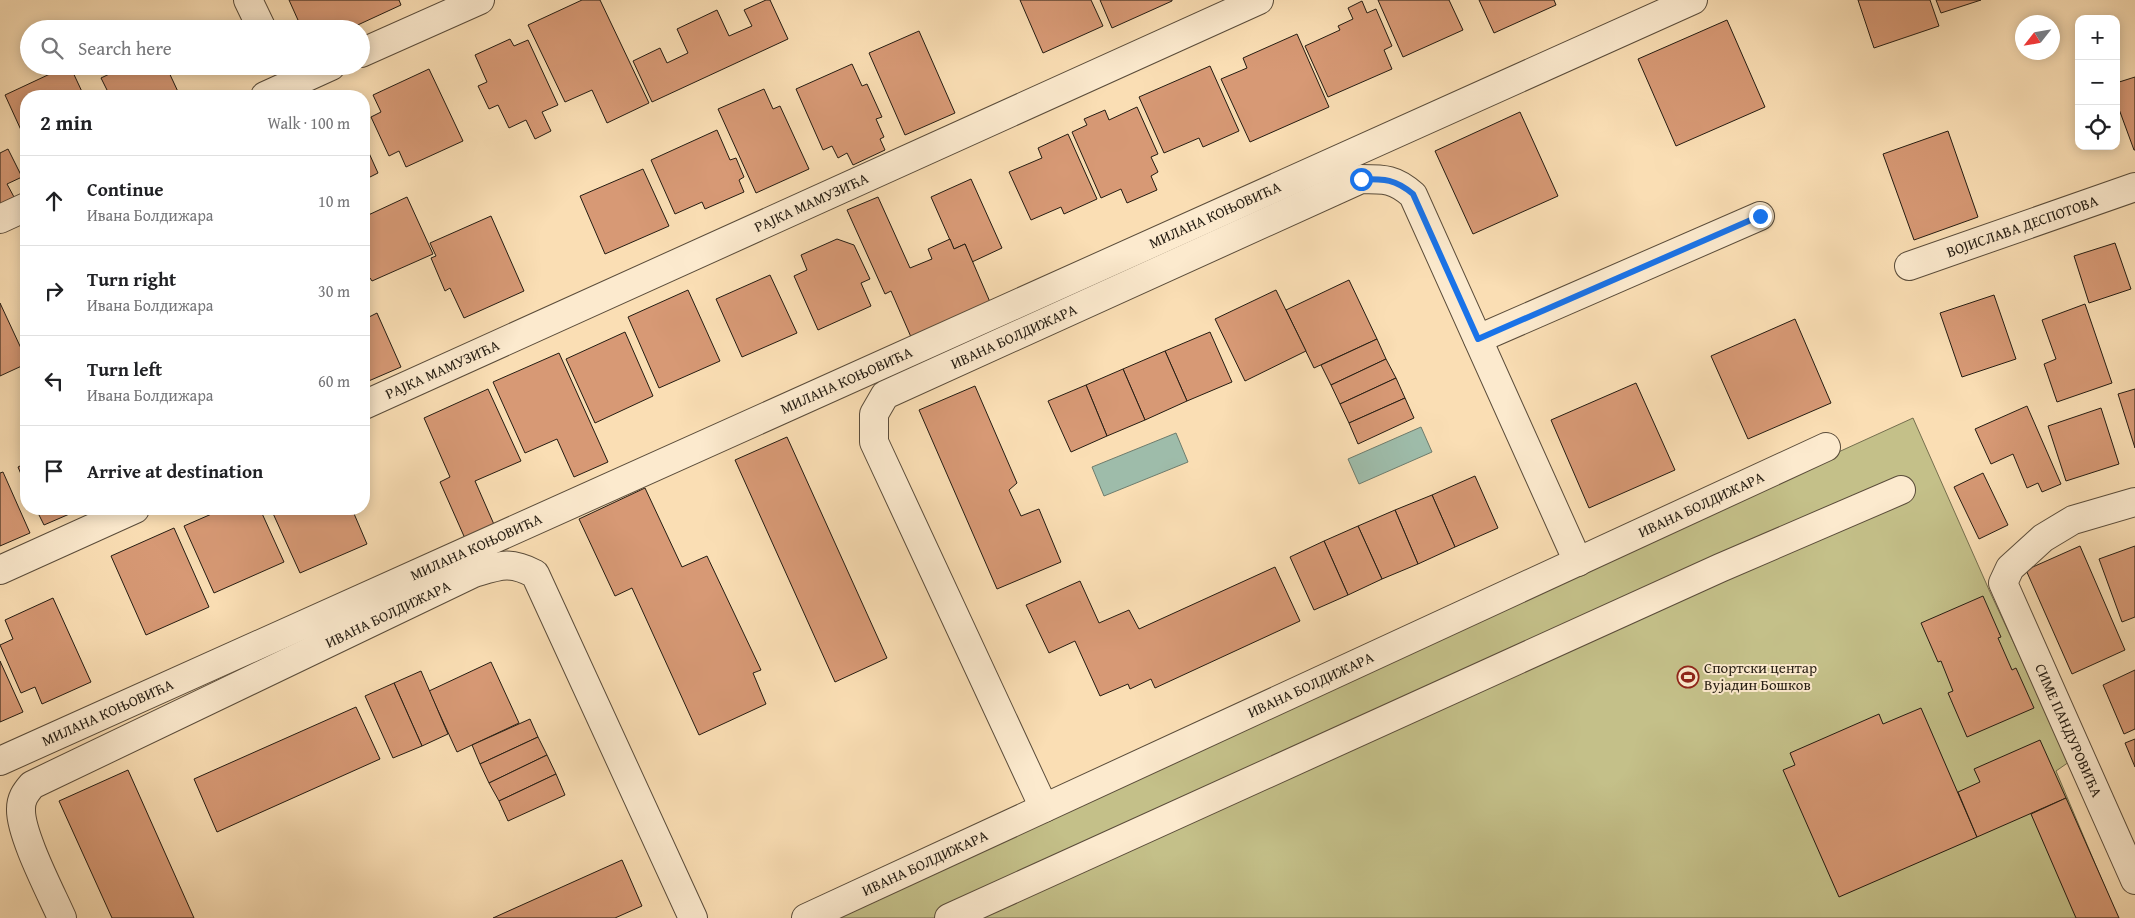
<!DOCTYPE html>
<html lang="en">
<head>
<meta charset="utf-8">
<style>
	:root { --surface:#fff; --page:#f6f6f6; --text:#202124; --muted:#757577; --line:#e0e0e0 }
	body { margin:0; font-family:"Gentium Book Plus",serif; background:var(--page); color:var(--text) }
	.controls { position:absolute; right:15px; top:15px; display:grid; overflow:hidden; border-radius:10px; box-shadow:0 2px 12px #0003 }
	.controls button { width:45px; height:45px; display:grid; place-items:center; padding:0; border:0; border-bottom:1px solid var(--line); background:var(--surface); color:var(--text); font:25px sans-serif }
	.compass { position:absolute; left:2015px; top:15px; width:45px; height:45px; border-radius:50%; background:var(--surface); box-shadow:0 2px 12px #0003; rotate:239deg }
	.stop { position:absolute; width:15px; height:15px; margin:-11px; border:4px solid #1a73e8; border-radius:50%; background:#fff }
	.stop.end { background:#1a73e8; border-color:#fff; box-shadow:0 1px 5px #0008 }
	.list { margin:0; padding:0; list-style:none }
	h2 { display:flex; justify-content:space-between; align-items:center; height:65px; margin:0; padding:0 20px; font-size:21px }
	h2 small { font-size:16px; font-weight:400; color:var(--muted) }
	.list li { display:grid; grid-template-columns:32px 1fr auto; gap:15px; align-items:center; box-sizing:border-box; height:90px; padding:0 20px; border-top:1px solid var(--line) }
	.list b { display:block; font-size:19px; white-space:nowrap }
	.list p { margin:0; font-size:16px; white-space:nowrap; color:var(--muted) }
	.list em { font-size:16px; font-style:normal; color:var(--muted) }
	.icon { flex:none; width:28px; height:28px; fill:none; stroke:currentColor; stroke-width:2; stroke-linecap:round; stroke-linejoin:round }
	.map { position:relative; flex:none; width:2135px; height:918px; overflow:hidden }
	.search { position:absolute; background:var(--surface); box-shadow:0 2px 12px #0003; left:20px; top:20px; width:350px; height:55px; display:flex; align-items:center; gap:12px; box-sizing:border-box; padding:0 18px; border-radius:28px; color:var(--muted); font-size:19px }
	.panel { position:absolute; background:var(--surface); box-shadow:0 2px 12px #0003; left:20px; top:90px; width:350px; height:425px; border-radius:20px }
	.map>svg:first-child { display:block }
	.green { fill:#c4c089; stroke:#746e4e }
	.water { fill:#9ebcaa; stroke:#6d7c6d }
	.building { fill:#d79975; stroke:#241c12 }
	.lines { fill:none; stroke-linecap:round; stroke-linejoin:round }
	.minor-casing { stroke:#5a4c3a; stroke-width:30 }
	.minor { stroke:#fceace; stroke-width:28 }
	.route { stroke:#1a73e8; stroke-width:6 }
	.labels { text-anchor:middle; stroke-width:4; stroke-linejoin:round; paint-order:stroke }
	.street-label { font-size:15px; fill:#241c12; stroke:#fceace }
	.poi-label { font-size:15px; fill:#241c12; stroke:#fceace; text-anchor:start }
</style>
</head>
<body>
<div class="map">
<svg width="2135" height="918" viewBox="0 0 2135 918">
	<rect width="100%" height="100%" fill="#fadeb4"/>
	<filter id="stains"><feTurbulence type="fractalNoise" baseFrequency=".004" numOctaves="4"/><feColorMatrix values="0 0 0 0 .2 0 0 0 0 .09 0 0 0 0 .02 0 0 0 .5 -.17"/></filter>
	<radialGradient id="worn" r=".72"><stop offset=".6" stop-color="#630" stop-opacity="0"/><stop offset="1" stop-color="#630" stop-opacity=".3"/></radialGradient>
	<path class="green" d="M1913,418L1990,592L2069,762L2056,771L2118,918H817Z"/>
	<g class="water">
		<path d="M1421,427L1432,452L1359,484L1348,459Z"/>
		<path d="M1176,433L1188,462L1104,496L1092,467Z"/>
	</g>
	<g class="building">
		<path d="M289,0H399L401,5L349,29H302Z"/>
		<path d="M582,0H600L649,103L607,123L592,90L565,102L528,25Z"/>
		<path d="M766,0H770L788,39L652,102L633,61L660,48L667,63L688,53L677,29L717,10L729,36L752,26L744,10Z"/>
		<path d="M1020,0H1091L1103,26L1043,53Z"/>
		<path d="M1100,0H1172V1L1112,28Z"/>
		<path d="M1378,0H1449L1463,30L1403,57Z"/>
		<path d="M1479,0H1554L1556,5L1494,33Z"/>
		<path d="M1858,0H1930L1939,26L1874,48Z"/>
		<path d="M1936,0H1981L1941,13Z"/>
		<path d="M1362,1L1367,13L1376,9L1392,46L1384,50L1392,69L1328,97L1305,46L1340,30L1338,26L1353,19L1348,8Z"/>
		<path d="M1727,20L1765,107L1676,146L1638,59Z"/>
		<path d="M919,31L955,113L905,135L869,53Z"/>
		<path d="M1297,34L1329,107L1250,142L1221,79L1247,68L1243,58Z"/>
		<path d="M510,39L514,46L528,40L558,105L542,112L551,131L535,139L526,120L509,128L498,105L489,109L478,86L487,82L475,55Z"/>
		<path d="M852,64L862,86L867,84L882,117L876,119L884,137L880,139L885,150L853,165L847,153L838,158L832,146L823,150L796,89Z"/>
		<path d="M67,66H70L84,96H26V141L5,95Z"/>
		<path d="M126,66H166L180,96H110L101,78Z"/>
		<path d="M1210,66L1239,131L1203,147L1199,138L1164,153L1139,97Z"/>
		<path d="M429,69L463,141L406,167L399,151L389,156L371,117L381,112L373,95Z"/>
		<path d="M2135,77V150H2134L2116,101V83Z"/>
		<path d="M764,89L773,109L780,106L809,169L756,193L718,109Z"/>
		<path d="M1137,107L1158,154L1151,157L1158,172L1151,176L1157,190L1127,203L1121,189L1101,198L1072,132L1087,125L1084,119L1105,110L1109,120Z"/>
		<path d="M1520,112L1558,196L1473,234L1435,151Z"/>
		<path d="M717,130L730,160L736,158L744,177L739,180L744,192L705,209L702,202L675,214L651,160Z"/>
		<path d="M1948,131L1978,217L1914,240L1883,154Z"/>
		<path d="M1068,134L1097,199L1064,214L1061,207L1031,220L1009,172L1042,158L1038,148Z"/>
		<path d="M364,142L378,173L364,180Z"/>
		<path d="M8,149L22,177L7,184L14,197L0,204V153Z"/>
		<path d="M643,169L669,226L605,254L580,196Z"/>
		<path d="M971,179L1002,248L972,262L965,244L954,249L931,197Z"/>
		<path d="M407,197L433,254L372,281L370,278L364,281V217Z"/>
		<path d="M878,197L910,268L932,259L928,249L950,239L954,249L965,244L990,302L911,337L891,291L885,294L847,210Z"/>
		<path d="M491,216L524,291L464,318L450,288L445,291L431,258L436,256L430,243Z"/>
		<path d="M837,239L854,245L870,279L861,283L871,306L818,330L794,276L807,270L801,255Z"/>
		<path d="M2115,243L2131,289L2089,303L2074,256Z"/>
		<path d="M770,275L797,333L742,357L716,299Z"/>
		<path d="M1349,280L1377,339L1314,368L1286,310Z"/>
		<path d="M688,290L720,361L659,388L628,317Z"/>
		<path d="M1276,290L1306,351L1245,381L1215,319Z"/>
		<path d="M1994,295L2016,359L1962,377L1940,313Z"/>
		<path d="M0,303L26,359V364L0,376Z"/>
		<path d="M2085,304L2112,383L2057,402L2044,364L2056,359L2042,320Z"/>
		<path d="M364,311L367,318L377,313L401,367L364,383Z"/>
		<path d="M1795,319L1831,403L1748,439L1711,356Z"/>
		<path d="M625,332L653,396L595,423L566,359Z"/>
		<path d="M1210,332L1232,382L1187,401L1165,351Z"/>
		<path d="M1377,339L1386,359L1331,385L1321,365Z"/>
		<path d="M1165,351L1187,401L1145,420L1123,369Z"/>
		<path d="M559,353L608,462L574,477L557,439L525,453L493,382Z"/>
		<path d="M1386,359L1396,378L1340,404L1331,385Z"/>
		<path d="M1123,369L1145,420L1107,436L1086,385Z"/>
		<path d="M1396,378L1405,398L1349,423L1340,404Z"/>
		<path d="M1636,383L1675,470L1589,508L1551,420Z"/>
		<path d="M1086,385L1107,436L1071,452L1048,401Z"/>
		<path d="M975,386L1017,483L1009,490L1021,516L1039,509L1061,562L997,589L919,410Z"/>
		<path d="M488,389L521,461L475,481L496,529L467,543L440,482L450,477L424,418Z"/>
		<path d="M2135,389V448L2118,394Z"/>
		<path d="M1405,398L1414,418L1358,444L1349,423Z"/>
		<path d="M2027,406L2061,484L2042,492L2038,483L2027,488L2013,454L1991,464L1975,429Z"/>
		<path d="M2101,408L2119,464L2066,481L2048,426Z"/>
		<path d="M787,437L887,658L835,682L735,460Z"/>
		<path d="M26,463V486L18,467Z"/>
		<path d="M3,472L30,533L0,546V473Z"/>
		<path d="M1983,473L2008,525L1979,539L1954,487Z"/>
		<path d="M1475,476L1498,528L1455,547L1432,495Z"/>
		<path d="M645,488L682,567L707,556L761,670L753,673L766,704L699,735L632,588L615,596L579,519Z"/>
		<path d="M1432,495L1455,547L1418,564L1395,510Z"/>
		<path d="M36,509H81L44,525Z"/>
		<path d="M223,509H260L284,562L214,593L184,526Z"/>
		<path d="M271,509H352L367,544L300,573Z"/>
		<path d="M1395,510L1418,564L1382,579L1358,526Z"/>
		<path d="M1358,526L1382,579L1348,595L1324,541Z"/>
		<path d="M174,528L209,607L146,635L111,556Z"/>
		<path d="M1324,541L1348,595L1314,610L1290,557Z"/>
		<path d="M2080,546L2125,650L2072,674L2026,570Z"/>
		<path d="M2135,546V617L2122,622L2099,559Z"/>
		<path d="M1275,567L1300,621L1155,688L1151,679L1130,689L1128,684L1100,696L1075,641L1049,653L1026,605L1080,581L1099,623L1129,610L1139,629Z"/>
		<path d="M1983,596L2001,637L1998,638L2012,670L2016,668L2034,708L1967,737L1948,693L1953,691L1941,661L1938,662L1921,623Z"/>
		<path d="M53,598L91,682L42,704L35,687L21,693L0,645L13,639L5,620Z"/>
		<path d="M0,661L23,712L0,722Z"/>
		<path d="M491,662L519,723L457,752L429,691Z"/>
		<path d="M2135,670V729L2124,734L2103,685Z"/>
		<path d="M421,671L448,734L422,746L394,683Z"/>
		<path d="M394,683L422,746L393,758L365,696Z"/>
		<path d="M356,707L380,759L217,832L194,779Z"/>
		<path d="M1921,708L1977,837L1839,897L1783,770L1795,765L1790,753L1879,714L1883,724Z"/>
		<path d="M530,719L538,737L480,764L472,745Z"/>
		<path d="M538,737L547,755L489,783L480,764Z"/>
		<path d="M2135,739V767L2125,743Z"/>
		<path d="M2040,740L2066,798L1977,837L1958,792L1980,782L1974,769Z"/>
		<path d="M547,755L556,774L499,801L489,783Z"/>
		<path d="M128,770L194,918H112L59,801Z"/>
		<path d="M556,774L565,795L508,821L499,801Z"/>
		<path d="M2066,798L2119,918H2076L2031,814Z"/>
		<path d="M622,860L642,906L615,918H493Z"/>
	</g>
	<g class="lines">
		<g class="minor-casing">
			<g id="minor">
				<path d="M248,0L262,29"/>
				<path d="M361,53L480,0"/>
				<path d="M265,96L331,66"/>
				<path d="M0,219L26,207"/>
				<path id="s1" d="M1909,266L2135,187"/>
				<path d="M1478,339L1760,216"/>
				<path id="s2" d="M364,405L1259,0"/>
				<path id="s3" d="M2135,502L2073,520L2043,538L2010,568L2003,583L2135,880"/>
				<path d="M0,570L135,509"/>
				<path id="s4" d="M0,761L1693,0"/>
				<path id="s5" d="M1044,808L874,442V414L885,395L1361,179C1385,179 1395,179 1413,195L1578,562"/>
				<path id="s6" d="M62,918C51,893 20,834 21,809C21,799 25,793 32,785L474,573C501,565 510,561 535,574L693,918"/>
				<path id="s7" d="M806,918L1826,447"/>
				<path d="M949,918L1720,568L1901,490"/>
			</g>
		</g>
		<use href="#minor" class="minor"/>
	</g>
	<g class="lines">
		<path class="route" d="M1361,179C1385,179 1395,179 1413,194L1478,339L1760,216"/>
	</g>
	<defs>
		<g id="stadium-ring" transform="scale(1.125)"><circle r="9.5" fill="#fceace" stroke="#8f2418" stroke-width="1.5"/><path d="M0-5a6.5 5 0 1 0 0 10a6.5 5 0 1 0 0-10ZM-3.5-1.8h7v3.6h-7Z" fill="#8f2418"/></g>
	</defs>
	<g fill-rule="evenodd">
		<use href="#stadium-ring" x="1688" y="677"/>
	</g>
	<g class="labels">
		<g class="street-label">
			<text dy="5" stroke="none"><textPath href="#s2" startOffset="491">РАЈКА МАМУЗИЋА</textPath></text>
			<text dy="5" stroke="none"><textPath href="#s4" startOffset="1332">МИЛАНА КОЊОВИЋА</textPath></text>
			<text dy="5" stroke="none"><textPath href="#s1" startOffset="120">ВОЈИСЛАВА ДЕСПОТОВА</textPath></text>
			<text dy="5" stroke="none"><textPath href="#s5" startOffset="595">ИВАНА БОЛДИЖАРА</textPath></text>
			<text dy="5" stroke="none"><textPath href="#s2" startOffset="86">РАЈКА МАМУЗИЋА</textPath></text>
			<text dy="5" stroke="none"><textPath href="#s4" startOffset="928">МИЛАНА КОЊОВИЋА</textPath></text>
			<text dy="5" stroke="none"><textPath href="#s7" startOffset="986">ИВАНА БОЛДИЖАРА</textPath></text>
			<text dy="5" stroke="none"><textPath href="#s4" startOffset="522">МИЛАНА КОЊОВИЋА</textPath></text>
			<text dy="5" stroke="none"><textPath href="#s6" startOffset="539">ИВАНА БОЛДИЖАРА</textPath></text>
			<text dy="5" stroke="none"><textPath href="#s7" startOffset="556">ИВАНА БОЛДИЖАРА</textPath></text>
			<text dy="5" stroke="none"><textPath href="#s4" startOffset="118">МИЛАНА КОЊОВИЋА</textPath></text>
			<text dy="5" stroke="none"><textPath href="#s3" startOffset="322">СИМЕ ПАНДУРОВИЋА</textPath></text>
			<text dy="5" stroke="none"><textPath href="#s7" startOffset="131">ИВАНА БОЛДИЖАРА</textPath></text>
		</g>
		<g class="poi-label">
			<text x="1704" y="673">Спортски центар<tspan x="1704" dy="17">Вујадин Бошков</tspan></text>
		</g>
	</g>
	<rect width="100%" height="100%" filter="url(#stains)"/>
	<rect width="100%" height="100%" fill="url(#worn)"/>
</svg>
<div class="controls">
<button>+</button>
<button>−</button>
<button><svg class="icon" aria-label="locate" viewBox="0 0 24 24"><circle cx="12" cy="12" r="6"/><path d="M12 2v4M12 18v4M2 12h4M18 12h4"/></svg></button>
</div>
<svg class="compass" viewBox="-18 -18 36 36"><path d="M0-13l5 13h-10z" fill="#e53935"/><path d="M0 13l5-13h-10z" fill="#757577"/></svg>
<div class="stop" style="left:1361px;top:179px"></div>
<div class="stop end" style="left:1760px;top:216px"></div>
<div class="search"><svg class="icon" aria-label="search" viewBox="0 0 24 24"><circle cx="10" cy="10" r="6"/><path d="M15 15l6 6"/></svg>Search here</div>
<section class="panel">
<h2>2 min<small>Walk · 100 m</small></h2>
<ul class="list">
<li><svg class="icon" aria-label="ahead" viewBox="0 0 24 24"><path d="M12 20V5M6 11l6-6 6 6"/></svg><div><b>Continue</b><p>Ивана Болдижара</p></div><em>10 m</em></li>
<li><svg class="icon" aria-label="right" viewBox="0 0 24 24"><path d="M7 20v-9h11M14 6l5 5-5 5"/></svg><div><b>Turn right</b><p>Ивана Болдижара</p></div><em>30 m</em></li>
<li><svg class="icon" aria-label="left" viewBox="0 0 24 24"><path d="M17 20v-9H6M10 6l-5 5 5 5"/></svg><div><b>Turn left</b><p>Ивана Болдижара</p></div><em>60 m</em></li>
<li><svg class="icon" aria-label="arrive" viewBox="0 0 24 24"><path d="M6 21V4h12l-3 4 3 4H6"/></svg><div><b>Arrive at destination</b></div></li>
</ul>
</section>
</div>
</body>
</html>
